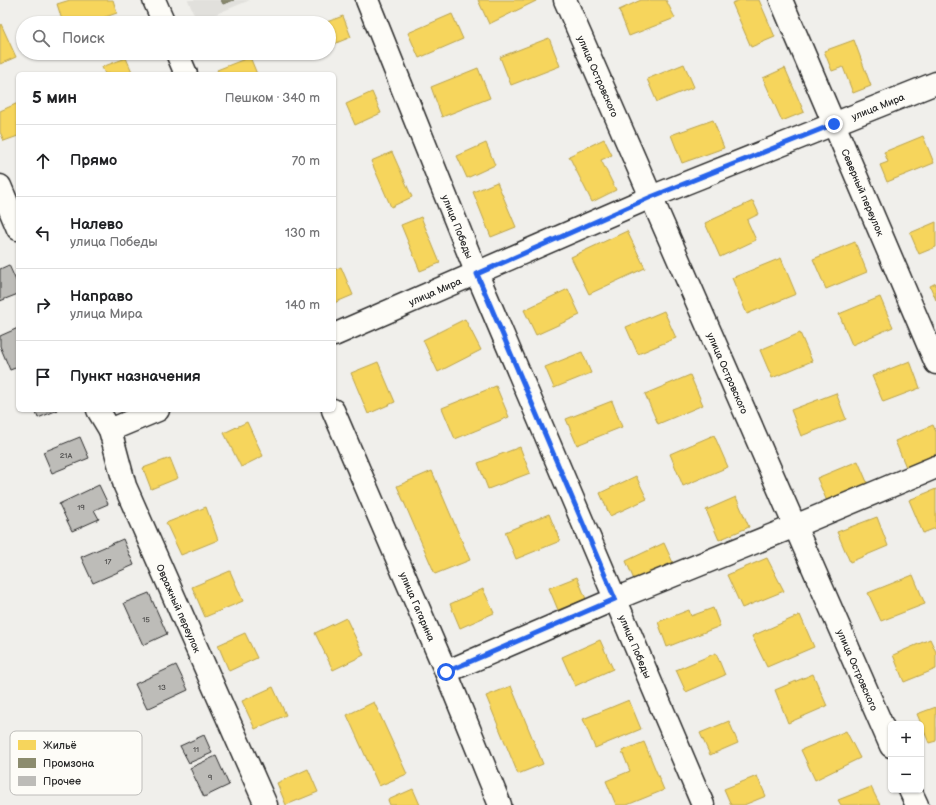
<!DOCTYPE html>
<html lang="ru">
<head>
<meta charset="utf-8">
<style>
	:root { --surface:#fff; --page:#f2f2f2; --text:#202124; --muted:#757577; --line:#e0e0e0 }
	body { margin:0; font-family:"Balsamiq Sans",sans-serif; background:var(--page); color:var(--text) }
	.controls { position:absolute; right:12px; bottom:12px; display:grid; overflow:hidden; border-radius:6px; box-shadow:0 1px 3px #0004 }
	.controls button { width:36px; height:36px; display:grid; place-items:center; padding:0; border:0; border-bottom:1px solid var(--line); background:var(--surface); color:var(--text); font:20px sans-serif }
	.stop { position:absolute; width:12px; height:12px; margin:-9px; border:3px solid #2563eb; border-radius:50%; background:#fff }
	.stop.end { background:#2563eb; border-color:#fff; box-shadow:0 1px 4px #0008 }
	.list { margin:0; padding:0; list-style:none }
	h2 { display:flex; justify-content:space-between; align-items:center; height:52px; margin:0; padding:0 16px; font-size:17px }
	h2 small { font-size:13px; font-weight:400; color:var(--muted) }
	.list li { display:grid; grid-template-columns:26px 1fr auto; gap:12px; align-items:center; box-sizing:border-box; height:72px; padding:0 16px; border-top:1px solid var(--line) }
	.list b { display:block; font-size:15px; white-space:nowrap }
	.list p { margin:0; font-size:13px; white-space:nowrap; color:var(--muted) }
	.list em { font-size:13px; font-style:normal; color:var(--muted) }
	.icon { flex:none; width:22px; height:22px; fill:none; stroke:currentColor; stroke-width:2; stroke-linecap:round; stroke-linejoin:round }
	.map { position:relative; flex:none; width:936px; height:805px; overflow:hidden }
	.search { position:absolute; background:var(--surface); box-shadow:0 1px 3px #0004; left:16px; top:16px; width:320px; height:44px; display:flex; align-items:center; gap:10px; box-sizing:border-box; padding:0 14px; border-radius:22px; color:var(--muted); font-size:15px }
	.panel { position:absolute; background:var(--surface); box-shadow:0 1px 3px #0004; left:16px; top:72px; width:320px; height:340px; border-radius:6px }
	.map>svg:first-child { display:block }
	.built { fill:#e1e0dc }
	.homes { fill:#f6d55c; stroke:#b9a24d }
	.industry { fill:#8c8c6e; stroke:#6f6f5a }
	.building { fill:#bdbcb8; stroke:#2b2b2b }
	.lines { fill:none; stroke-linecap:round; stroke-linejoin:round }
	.minor-casing { stroke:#2b2b2b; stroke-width:25 }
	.minor { stroke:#fdfcf7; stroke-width:22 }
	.route { stroke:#2563eb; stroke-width:5 }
	.labels { text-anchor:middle; stroke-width:4; stroke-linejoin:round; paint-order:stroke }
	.number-label { font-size:8px; fill:#504f4e }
	.street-label { font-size:10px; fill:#2b2b2b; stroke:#fdfcf7 }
	.key { fill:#fdfcf7; stroke:#bebdba; stroke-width:1 }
	.key-label { font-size:11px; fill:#2b2b2b }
</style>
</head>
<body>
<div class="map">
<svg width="936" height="805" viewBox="0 0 936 805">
	<rect width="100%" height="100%" fill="#f0efeb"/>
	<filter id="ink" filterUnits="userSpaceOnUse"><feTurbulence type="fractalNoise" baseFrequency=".025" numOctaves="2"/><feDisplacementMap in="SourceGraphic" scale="8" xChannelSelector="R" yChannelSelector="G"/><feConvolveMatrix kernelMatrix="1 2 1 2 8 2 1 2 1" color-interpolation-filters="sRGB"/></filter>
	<g filter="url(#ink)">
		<path class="built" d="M188,0H250L197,22Z"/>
		<g class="homes">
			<path d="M70,0H113L117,13L88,23H63L57,4Z"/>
			<path d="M478,0H536V1L489,24Z"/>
			<path d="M641,0H666L675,18L629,36L619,10Z"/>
			<path d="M740,0H759L775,37L751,47L732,3Z"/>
			<path d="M452,14L463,39L419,58L408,33Z"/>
			<path d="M343,16L351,37L329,46V23H324Z"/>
			<path d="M1,24L16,57L0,64V25Z"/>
			<path d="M549,38L560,66L511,85L500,57Z"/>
			<path d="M854,40L871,86L853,93L843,67L832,71L824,51Z"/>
			<path d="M250,57L257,74H219L217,70Z"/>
			<path d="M126,58L133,74H105L102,67Z"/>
			<path d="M684,64L694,87L657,102L647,79Z"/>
			<path d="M478,68L490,98L442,117L431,87Z"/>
			<path d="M785,68L804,112L782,121L763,78Z"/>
			<path d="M372,92L381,113L355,125L346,104Z"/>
			<path d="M18,103V136L4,141L0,132V111Z"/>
			<path d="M713,120L724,148L682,163L671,135Z"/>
			<path d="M923,136L934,163L887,182L880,165L888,162L884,152Z"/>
			<path d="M604,139L612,155L601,160L616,190L592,202L569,156Z"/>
			<path d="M486,143L495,165L467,178L457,156Z"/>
			<path d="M392,152L412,197L391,207L371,161Z"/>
			<path d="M497,182L516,227L491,237L473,192Z"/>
			<path d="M753,201L759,214L747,220L756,240L720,257L705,223Z"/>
			<path d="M421,217L440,263L420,271L401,225Z"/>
			<path d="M936,222V247L919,254L910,233Z"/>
			<path d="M627,231L645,268L589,294L571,257Z"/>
			<path d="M855,242L867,272L826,289L813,259Z"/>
			<path d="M781,258L796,294L747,314L732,278Z"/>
			<path d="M341,267L353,295L334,303V270Z"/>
			<path d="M936,283V300L930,286Z"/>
			<path d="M568,289L580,315L536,335L524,310Z"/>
			<path d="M880,297L893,327L852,345L839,314Z"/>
			<path d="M664,311L676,338L638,354L626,327Z"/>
			<path d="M465,319L481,350L438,372L423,340Z"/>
			<path d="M800,333L812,361L772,378L760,350Z"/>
			<path d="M582,352L591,373L554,388L545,367Z"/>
			<path d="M910,361L920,388L883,402L872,376Z"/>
			<path d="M378,362L395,402L368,414L351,373Z"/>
			<path d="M690,375L703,405L658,424L645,394Z"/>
			<path d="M496,386L509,417L455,439L442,408Z"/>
			<path d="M836,393L846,419L801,436L791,410Z"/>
			<path d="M612,401L622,427L577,445L566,419Z"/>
			<path d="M247,422L263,456L241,467L224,433Z"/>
			<path d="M933,425L936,432V454L906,467L895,441Z"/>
			<path d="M714,435L728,467L683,486L670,454Z"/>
			<path d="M520,447L530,473L488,489L478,463Z"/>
			<path d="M170,458L178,478L151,489L143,468Z"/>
			<path d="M858,461L870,489L829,506L817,478Z"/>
			<path d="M432,471L470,560L435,574L397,486Z"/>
			<path d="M636,476L647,499L610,516L600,493Z"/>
			<path d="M936,489V528L923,533L909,500Z"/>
			<path d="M736,497L749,527L719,540L706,510Z"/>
			<path d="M206,507L218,540L181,555L166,523Z"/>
			<path d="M549,514L560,541L516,559L505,532Z"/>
			<path d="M877,517L888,546L850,562L837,532Z"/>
			<path d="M664,543L674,565L635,582L626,561Z"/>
			<path d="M767,558L784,591L742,608L727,575Z"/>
			<path d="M230,571L243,601L205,617L192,587Z"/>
			<path d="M913,575L925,604L881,621L868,593Z"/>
			<path d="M577,577L586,599L558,610L549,588Z"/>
			<path d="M483,589L494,613L460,628L450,604Z"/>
			<path d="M713,608L720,626L667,647L658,622L689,610L691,616Z"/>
			<path d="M800,615L814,647L767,667L752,636Z"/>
			<path d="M346,618L364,655L333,670L315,633Z"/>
			<path d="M245,633L257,658L229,671L218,645Z"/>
			<path d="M930,639L936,652V669L904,682L893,655Z"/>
			<path d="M600,640L613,669L575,686L562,657Z"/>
			<path d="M716,653L725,675L686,692L676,670Z"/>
			<path d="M813,674L827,706L788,723L775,690Z"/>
			<path d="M511,686L543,764L518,774L486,696Z"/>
			<path d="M273,687L286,715L255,729L242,701Z"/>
			<path d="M629,700L641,729L595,748L583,719Z"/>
			<path d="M374,702L407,774L379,786L347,715Z"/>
			<path d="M936,707V741L929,743L917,714Z"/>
			<path d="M729,721L738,743L710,755L700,733Z"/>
			<path d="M846,731L860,758L815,780L801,750Z"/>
			<path d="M644,742L664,790L627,805H616L606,781L630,771L622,751Z"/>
			<path d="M308,769L318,792L286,805L277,783Z"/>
			<path d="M757,776L766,796L744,805H731L724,789Z"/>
			<path d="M871,787L880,805H841L838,800Z"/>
			<path d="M413,789L420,805H390L388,800Z"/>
		</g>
		<path class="industry" d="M221,0H234L223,4Z"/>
		<g class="building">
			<path d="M9,265L18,285V294L0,301V269Z"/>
			<path d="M18,328V367L10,370L0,346V336Z"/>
			<path d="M35,410H58L38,418Z"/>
			<path d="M80,437L89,458L52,473L43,452Z"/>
			<path d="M99,485L108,504L94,510L99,519L72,531L59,504Z"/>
			<path d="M123,539L134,565L93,583L81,557Z"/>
			<path d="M149,593L167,634L143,645L124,603Z"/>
			<path d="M176,665L188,690L147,709L135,684Z"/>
			<path d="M204,735L212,753L189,763L180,746Z"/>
			<path d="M216,756L229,785L204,797L190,768Z"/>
		</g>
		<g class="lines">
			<g class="minor-casing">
				<g id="minor">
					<path d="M154,0L164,23"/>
					<path id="s1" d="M367,0L477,274L703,805"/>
					<path id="s2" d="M565,0L891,746"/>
					<path id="s3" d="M781,0L936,363"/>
					<path d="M177,53L186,74"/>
					<path d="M0,186L18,229"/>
					<path id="s4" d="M334,335L651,197L936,83"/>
					<path id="s5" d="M98,410L110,430L125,486L266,805"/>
					<path id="s6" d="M333,410L446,672L500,805"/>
					<path d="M110,430L158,410"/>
					<path d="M446,672L615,599L795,526L936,467"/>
					<path d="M910,790L917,805"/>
				</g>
			</g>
			<use href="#minor" class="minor"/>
		</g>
	</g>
	<g class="lines" filter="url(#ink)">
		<path class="route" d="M446,672L615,599L477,274L651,197L834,124"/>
	</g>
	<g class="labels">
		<g class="number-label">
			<text x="66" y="458">21А</text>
			<text x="81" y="510">19</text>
			<text x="108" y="564">17</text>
			<text x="146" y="622">15</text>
			<text x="162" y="690">13</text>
			<text x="196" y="752">11</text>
			<text x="210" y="780">9</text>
		</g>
		<g class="street-label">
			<text dy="4" stroke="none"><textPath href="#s2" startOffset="83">улица Островского</textPath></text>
			<text dy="4" stroke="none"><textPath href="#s4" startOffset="590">улица Мира</textPath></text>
			<text dy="4" stroke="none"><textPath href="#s3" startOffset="209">Северный переулок</textPath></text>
			<text dy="4" stroke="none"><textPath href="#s1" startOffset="244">улица Победы</textPath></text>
			<text dy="4" stroke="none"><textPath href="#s4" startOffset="110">улица Мира</textPath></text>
			<text dy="4" stroke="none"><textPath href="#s2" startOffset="407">улица Островского</textPath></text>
			<text dy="4" stroke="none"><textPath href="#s6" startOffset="214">улица Гагарина</textPath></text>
			<text dy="4" stroke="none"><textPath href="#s5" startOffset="215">Овражный переулок</textPath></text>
			<text dy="4" stroke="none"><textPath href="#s1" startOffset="700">улица Победы</textPath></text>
			<text dy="4" stroke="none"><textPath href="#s2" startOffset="731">улица Островского</textPath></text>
		</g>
	</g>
	<rect x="10" y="731" width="132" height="64" rx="6" class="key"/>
	<rect x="18" y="740" width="18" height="10" fill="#f6d55c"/>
	<rect x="18" y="758" width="18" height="10" fill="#8c8c6e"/>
	<rect x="18" y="776" width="18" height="10" fill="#bdbcb8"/>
	<g class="key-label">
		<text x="43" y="749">Жильё</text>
		<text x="43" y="767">Промзона</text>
		<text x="43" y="785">Прочее</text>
	</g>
</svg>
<div class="controls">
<button>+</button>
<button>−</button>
</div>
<div class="stop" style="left:446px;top:672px"></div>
<div class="stop end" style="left:834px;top:124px"></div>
<div class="search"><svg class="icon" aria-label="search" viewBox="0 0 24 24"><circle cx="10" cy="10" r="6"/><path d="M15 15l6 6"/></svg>Поиск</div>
<section class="panel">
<h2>5 мин<small>Пешком · 340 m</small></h2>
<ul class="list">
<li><svg class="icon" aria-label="ahead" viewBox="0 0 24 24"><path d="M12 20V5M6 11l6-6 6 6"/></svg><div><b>Прямо</b></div><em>70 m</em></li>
<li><svg class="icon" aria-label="left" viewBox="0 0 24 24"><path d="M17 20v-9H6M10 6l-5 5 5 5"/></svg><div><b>Налево</b><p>улица Победы</p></div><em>130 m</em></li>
<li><svg class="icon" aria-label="right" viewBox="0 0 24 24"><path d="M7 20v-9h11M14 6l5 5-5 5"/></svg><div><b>Направо</b><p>улица Мира</p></div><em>140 m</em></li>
<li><svg class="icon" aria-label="arrive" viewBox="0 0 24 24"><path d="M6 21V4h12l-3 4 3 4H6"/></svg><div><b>Пункт назначения</b></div></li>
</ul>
</section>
</div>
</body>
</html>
